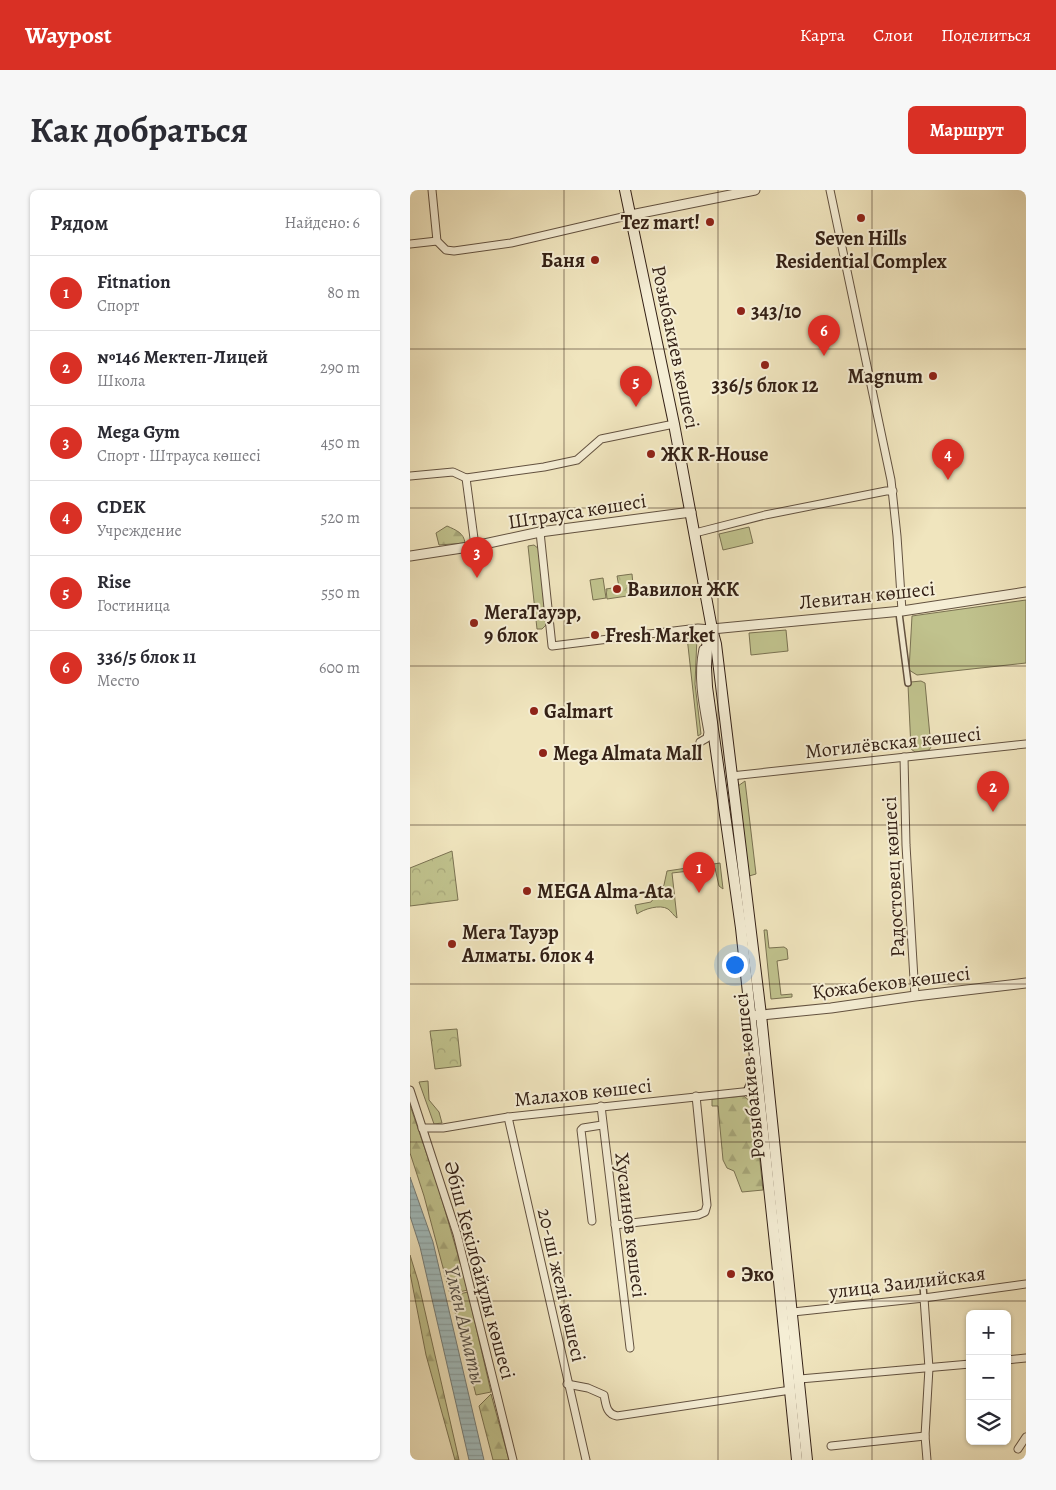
<!DOCTYPE html>
<html lang="ru">
<head>
<meta charset="utf-8">
<style>
	:root { --surface:#fff; --page:#f7f7f7; --text:#2b2b33; --muted:#7c7c81; --line:#e1e1e2; --accent:#d93025 }
	body { margin:0; font-family:Alegreya,serif; background:var(--page); color:var(--text) }
	.controls { position:absolute; right:15px; bottom:15px; display:grid; overflow:hidden; border-radius:8px; box-shadow:0 1px 4px #0004 }
	.controls button { width:45px; height:45px; display:grid; place-items:center; padding:0; border:0; border-bottom:1px solid var(--line); background:var(--surface); color:var(--text); font:25px sans-serif }
	.you { position:absolute; left:324px; top:774px; width:18px; height:18px; margin:-12px; border:4px solid #fff; border-radius:50%; background:#1a73e8; box-shadow:0 0 0 8px #1a73e833 }
	.badge { display:grid; place-items:center; width:32px; height:32px; border-radius:50%; background:var(--accent); color:#fff; font-size:16px; font-weight:700 }
	.pin { position:absolute; translate:-50% -41px; filter:drop-shadow(0 1px 2px #0008) }
	.pin::after { content:''; position:absolute; top:26px; width:18px; height:15px; background:inherit; clip-path:polygon(0 0,100% 0,50% 100%) }
	.list { margin:0; padding:0; list-style:none }
	h2 { display:flex; justify-content:space-between; align-items:center; height:65px; margin:0; padding:0 20px; font-size:21px }
	h2 small { font-size:16px; font-weight:400; color:var(--muted) }
	.list li { display:grid; grid-template-columns:32px 1fr auto; gap:15px; align-items:center; box-sizing:border-box; height:75px; padding:0 20px; border-top:1px solid var(--line) }
	.list b { display:block; font-size:19px; white-space:nowrap }
	.list p { margin:0; font-size:16px; white-space:nowrap; color:var(--muted) }
	.list em { font-size:16px; font-style:normal; color:var(--muted) }
	.icon { flex:none; width:28px; height:28px; fill:none; stroke:currentColor; stroke-width:2; stroke-linecap:round; stroke-linejoin:round }
	.map { position:relative; flex:none; width:616px; height:1270px; overflow:hidden; border-radius:8px }
	header { display:flex; align-items:center; gap:30px; box-sizing:border-box; height:70px; padding:0 25px; background:var(--accent); color:#fff }
	header strong { font-size:24px }
	nav { display:flex; gap:28px; margin-inline-start:auto; font-size:18px }
	.intro { display:flex; align-items:center; justify-content:space-between; box-sizing:border-box; height:120px; padding:0 30px }
	h1 { margin:0; font-size:35px }
	.button { padding:12px 22px; border-radius:8px; background:var(--accent); color:#fff; font-size:18px; font-weight:700 }
	main { display:flex; gap:30px; padding:0 30px }
	aside { flex:1; background:var(--surface); border-radius:8px; box-shadow:0 1px 4px #0004 }
	.map>svg:first-child { display:block }
	.grass { fill:#c0c28d; stroke:#7a7252 }
	.forest { fill:url(#forest-firs); stroke:#7a7252 }
	.park { fill:url(#park-crowns); stroke:#7a7252 }
	.water { fill:url(#water-rules); stroke:#757e7a }
	.lines { fill:none; stroke-linecap:round; stroke-linejoin:round }
	.pedestrian-casing { stroke:#635240; stroke-width:8 }
	.minor-casing { stroke:#635240; stroke-width:9 }
	.tertiary-casing { stroke:#635240; stroke-width:11 }
	.secondary-casing { stroke:#342116; stroke-width:12 }
	.pedestrian { stroke:#f5eed5; stroke-width:5 }
	.minor { stroke:#f5eed5; stroke-width:7 }
	.tertiary { stroke:#f5eed5; stroke-width:9 }
	.secondary { stroke:#f5eed5; stroke-width:10 }
	.grid { fill:none; stroke:#342116; stroke-width:1; stroke-opacity:0.55 }
	.poi-dot { fill:#8f2418; stroke:#f5eed5; stroke-width:2 }
	.labels { text-anchor:middle; stroke-width:4; stroke-linejoin:round; paint-order:stroke }
	.poi-label { font-size:20px; font-weight:bold; fill:#342116; stroke:#f5eed5; text-anchor:start }
	.street-label { font-size:20px; fill:#342116; stroke:#f5eed5 }
	.water-label { font-size:21px; font-style:italic; fill:#555048; stroke:#f5eed5 }
</style>
</head>
<body>
<header>
<strong>Waypost</strong>
<nav><a>Карта</a><a>Слои</a><a>Поделиться</a></nav>
</header>
<div class="intro"><h1>Как добраться</h1><a class="button">Маршрут</a></div>
<main>
<aside>
<h2>Рядом<small>Найдено: 6</small></h2>
<ul class="list">
<li><span class="badge">1</span><div><b>Fitnation</b><p>Спорт</p></div><em>80 m</em></li>
<li><span class="badge">2</span><div><b>№146 Мектеп-Лицей</b><p>Школа</p></div><em>290 m</em></li>
<li><span class="badge">3</span><div><b>Mega Gym</b><p>Спорт · Штрауса көшесі</p></div><em>450 m</em></li>
<li><span class="badge">4</span><div><b>CDEK</b><p>Учреждение</p></div><em>520 m</em></li>
<li><span class="badge">5</span><div><b>Rise</b><p>Гостиница</p></div><em>550 m</em></li>
<li><span class="badge">6</span><div><b>336/5 блок 11</b><p>Место</p></div><em>600 m</em></li>
</ul>
</aside>
<div class="map">
<svg width="616" height="1270" viewBox="0 0 616 1270">
	<defs>
		<pattern id="forest-firs" width="22" height="20" patternUnits="userSpaceOnUse" patternTransform="scale(1.25)"><rect width="22" height="20" fill="#c0c28d"/><path d="M5 1l3.5 6h-7zM16 11l3.5 6h-7z" fill="#a6a679"/></pattern>
		<pattern id="park-crowns" width="20" height="18" patternUnits="userSpaceOnUse" patternTransform="scale(1.25)"><rect width="20" height="18" fill="#c0c28d"/><path d="M2 6a3 3 0 1 1 6 0M12 15a3 3 0 1 1 6 0" fill="none" stroke="#a6a679"/></pattern>
		<pattern id="water-rules" width="6" height="5" patternUnits="userSpaceOnUse" patternTransform="scale(1.25)"><rect width="6" height="5" fill="#a1bcbd"/><path d="M0 2.5h6" fill="none" stroke="#8ba1a2"/></pattern>
	</defs>
	<rect width="100%" height="100%" fill="#f0e5be"/>
	<filter id="stains"><feTurbulence type="fractalNoise" baseFrequency=".004" numOctaves="4"/><feColorMatrix values="0 0 0 0 .2 0 0 0 0 .09 0 0 0 0 .02 0 0 0 .5 -.17"/></filter>
	<radialGradient id="worn" r=".72"><stop offset=".6" stop-color="#630" stop-opacity="0"/><stop offset="1" stop-color="#630" stop-opacity=".3"/></radialGradient>
	<g class="grass">
		<path d="M339,337L343,353L313,360L309,344Z"/>
		<path d="M124,355L129,359L136,435L132,439H127L118,356Z"/>
		<path d="M193,388L196,408L183,410L180,390Z"/>
		<path d="M616,410V473L507,485L499,480L502,426Z"/>
		<path d="M376,440L378,461L341,465L339,443Z"/>
		<path d="M285,446L287,447L285,494L291,544L288,546L277,447Z"/>
		<path d="M511,491L515,493L521,557L519,560L505,562L501,559L498,495L501,492Z"/>
		<path d="M335,591L346,684L339,686L328,596Z"/>
		<path d="M310,673L313,699L309,696L305,678L262,683L267,728C264,726 261,721 258,719C250,714 234,719 227,724L225,715L241,712L254,695L257,681Z"/>
		<path d="M354,740H357L359,758L374,757L377,759L378,769L367,771L371,805L382,804V807L361,809Z"/>
		<path d="M18,891L19,910L29,922L32,933L24,934L9,892Z"/>
		<path d="M58,1102L81,1202L66,1205L41,1106Z"/>
	</g>
	<g class="forest">
		<path d="M37,336C46,340 54,343 55,353L29,355L26,343Z"/>
		<path d="M334,906L344,915L353,1000L332,1002L324,981L317,978L313,970L308,916H302V909Z"/>
		<path d="M0,915L30,1003L58,1100L40,1104L14,1006L0,963Z"/>
		<path d="M0,1065L8,1091L49,1270H45L16,1165L0,1083Z"/>
		<path d="M81,1204L99,1270H83L82,1266L69,1216Z"/>
	</g>
	<g class="park">
		<path d="M222,384L224,405L197,409L196,399L209,397L207,386Z"/>
		<path d="M42,661L48,710L0,716V678Z"/>
		<path d="M47,839L51,876L25,879L20,841Z"/>
	</g>
	<path class="water" d="M0,987L23,1052L74,1270H59L10,1057L0,1026Z"/>
	<g class="lines">
		<g class="pedestrian-casing">
			<g id="pedestrian">
				<path d="M489,423L498,493"/>
				<path d="M513,1096L514,1108"/>
			</g>
		</g>
		<g class="minor-casing">
			<g id="minor">
				<path d="M22,0L27,51L36,60L44,61L101,53L221,25"/>
				<path d="M420,0L481,290L487,346L492,421"/>
				<path d="M0,54L27,51"/>
				<path d="M0,286L43,282L56,288L134,277L167,270L191,249L264,234"/>
				<path d="M56,288L65,356"/>
				<path d="M130,342L142,456L288,438L302,439"/>
				<path d="M285,343L355,325L476,301H483"/>
				<path d="M290,552L297,548L298,542C293,515 287,487 293,459"/>
				<path d="M494,567L496,655L505,806"/>
				<path d="M321,586L616,554"/>
				<path d="M0,900L47,1044L103,1270"/>
				<path d="M191,916L220,1158"/>
				<path d="M98,927L176,1270"/>
				<path d="M12,938H33L98,927L342,901"/>
				<path d="M182,1031L171,940L173,938L192,935"/>
				<path d="M205,1035L288,1025L295,1022L297,1015L286,906"/>
				<path d="M514,1108L519,1178L515,1246L517,1270"/>
				<path d="M383,1122L514,1108L616,1094"/>
				<path d="M597,1170L616,1168"/>
				<path d="M390,1189L560,1174"/>
				<path d="M157,1194L178,1198L194,1205C196,1214 196,1224 207,1226L381,1200"/>
				<path d="M421,1256L515,1246"/>
				<path d="M608,1259L616,1247"/>
			</g>
		</g>
		<g class="tertiary-casing">
			<g id="tertiary">
				<path d="M221,25L345,0"/>
				<path d="M0,366L65,356L130,342L281,322"/>
				<path d="M302,439L492,421L616,402"/>
				<path d="M341,826L421,818L505,806L616,793"/>
			</g>
		</g>
		<g class="secondary-casing">
			<g id="secondary">
				<path d="M215,0L264,234L302,439L306,454L351,825L397,1270"/>
				<path d="M302,439L298,442L296,477L297,497L331,738L368,1081L387,1270"/>
				<path d="M339,901L344,888V883"/>
			</g>
		</g>
		<use href="#pedestrian" class="pedestrian"/>
		<use href="#minor" class="minor"/>
		<use href="#tertiary" class="tertiary"/>
		<use href="#secondary" class="secondary"/>
	</g>
	<path class="grid" d="M154,0V1270M308,0V1270M462,0V1270M0,159H616M0,318H616M0,476H616M0,635H616M0,794H616M0,952H616M0,1111H616"/>
	<g class="poi-dot">
		<circle cx="451" cy="28" r="5"/>
		<circle cx="300" cy="32" r="5"/>
		<circle cx="185" cy="70" r="5"/>
		<circle cx="331" cy="121" r="5"/>
		<circle cx="355" cy="175" r="5"/>
		<circle cx="523" cy="186" r="5"/>
		<circle cx="241" cy="264" r="5"/>
		<circle cx="207" cy="399" r="5"/>
		<circle cx="64" cy="433" r="5"/>
		<circle cx="185" cy="445" r="5"/>
		<circle cx="124" cy="521" r="5"/>
		<circle cx="133" cy="563" r="5"/>
		<circle cx="117" cy="701" r="5"/>
		<circle cx="42" cy="754" r="5"/>
		<circle cx="321" cy="1084" r="5"/>
	</g>
	<g class="labels">
		<g class="poi-label">
			<text x="290" y="39" text-anchor="end">Tez mart!</text>
			<text x="451" y="55" text-anchor="middle">Seven Hills<tspan x="451" dy="23">Residential Complex</tspan></text>
			<text x="175" y="77" text-anchor="end">Баня</text>
			<text x="341" y="128">343/10</text>
			<text x="513" y="193" text-anchor="end">Magnum</text>
			<text x="355" y="202" text-anchor="middle">336/5 блок 12</text>
			<text x="251" y="271">ЖК R-House</text>
			<text x="217" y="406">Вавилон ЖК</text>
			<text x="74" y="429">МегаТауэр,<tspan x="74" dy="23">9 блок</tspan></text>
			<text x="195" y="452">Fresh Market</text>
			<text x="134" y="528">Galmart</text>
			<text x="143" y="570">Mega Almata Mall</text>
			<text x="127" y="708">MEGA Alma-Ata</text>
			<text x="52" y="749">Мега Тауэр<tspan x="52" dy="23">Алматы. блок 4</tspan></text>
			<text x="331" y="1091">Эко</text>
		</g>
		<g class="street-label">
			<text transform="translate(266 157) rotate(78)" y="7">Розыбакиев көшесі</text>
			<text transform="translate(167 321) rotate(-9)" y="7">Штрауса көшесі</text>
			<text transform="translate(457 405) rotate(-6)" y="7">Левитан көшесі</text>
			<text transform="translate(483 552) rotate(-6)" y="7">Могилёвская көшесі</text>
			<text transform="translate(483 687) rotate(-93)" y="7">Радостовец көшесі</text>
			<text transform="translate(481 792) rotate(-7)" y="7">Қожабеков көшесі</text>
			<text transform="translate(339 886) rotate(-96)" y="7">Розыбакиев көшесі</text>
			<text transform="translate(173 902) rotate(-6)" y="7">Малахов көшесі</text>
			<text transform="translate(221 1035) rotate(83)" y="7">Хусаинов көшесі</text>
			<text transform="translate(70 1080) rotate(75)" y="7">Әбіш Кекілбайұлы көшесі</text>
			<text transform="translate(497 1092) rotate(-7)" y="7">улица Заилийская</text>
			<text transform="translate(152 1095) rotate(77)" y="7">20-ші желі көшесі</text>
		</g>
		<g class="water-label">
			<text transform="translate(55 1135) rotate(77)" y="7">Үлкен Алматы</text>
		</g>
	</g>
	<rect width="100%" height="100%" filter="url(#stains)"/>
	<rect width="100%" height="100%" fill="url(#worn)"/>
</svg>
<div class="controls">
<button>+</button>
<button>−</button>
<button><svg class="icon" aria-label="layers" viewBox="0 0 24 24"><path d="M12 4l9 5-9 5-9-5zM3 14l9 5 9-5"/></svg></button>
</div>
<div class="you"></div>
<div class="pin badge" style="left:289px;top:703px">1</div>
<div class="pin badge" style="left:583px;top:622px">2</div>
<div class="pin badge" style="left:67px;top:388px">3</div>
<div class="pin badge" style="left:538px;top:290px">4</div>
<div class="pin badge" style="left:226px;top:217px">5</div>
<div class="pin badge" style="left:414px;top:166px">6</div>
</div>
</main>
</body>
</html>
